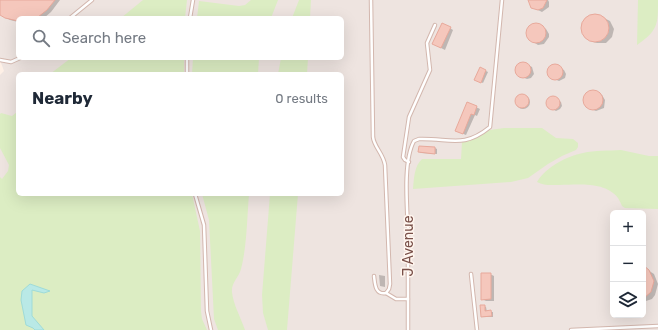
<!DOCTYPE html>
<html lang="en">
<head>
<meta charset="utf-8">
<style>
	:root { --surface:#fff; --page:#f6f6f7; --text:#1f2937; --muted:#747a83; --line:#e0e1e3 }
	body { margin:0; font-family:Rubik,sans-serif; background:var(--page); color:var(--text) }
	.controls { position:absolute; right:12px; bottom:12px; display:grid; overflow:hidden; border-radius:6px; box-shadow:0 4px 16px #0002 }
	.controls button { width:36px; height:36px; display:grid; place-items:center; padding:0; border:0; border-bottom:1px solid var(--line); background:var(--surface); color:var(--text); font:20px sans-serif }
	.list { margin:0; padding:0; list-style:none }
	h2 { display:flex; justify-content:space-between; align-items:center; height:52px; margin:0; padding:0 16px; font-size:17px }
	h2 small { font-size:13px; font-weight:400; color:var(--muted) }
	.icon { flex:none; width:22px; height:22px; fill:none; stroke:currentColor; stroke-width:2; stroke-linecap:round; stroke-linejoin:round }
	.map { position:relative; flex:none; width:658px; height:330px; overflow:hidden }
	.search { position:absolute; background:var(--surface); box-shadow:0 4px 16px #0002; left:16px; top:16px; width:328px; height:44px; display:flex; align-items:center; gap:10px; box-sizing:border-box; padding:0 14px; border-radius:6px; color:var(--muted); font-size:15px }
	.panel { position:absolute; background:var(--surface); box-shadow:0 4px 16px #0002; left:16px; top:72px; width:328px; height:124px; border-radius:6px }
	.map>svg:first-child { display:block }
	.industrial { fill:#eee4e0; fill-rule:evenodd }
	.green { fill:#dcedc3 }
	.water { fill:#b9e9e6; stroke:#9fdbd8 }
	.shadow { fill:#0003 }
	.building { fill:#f5c7bc; stroke:#e8a99b }
	.lines { fill:none; stroke-linecap:round; stroke-linejoin:round }
	.service-casing { stroke:#d3b7ae; stroke-width:4.5 }
	.service { stroke:#fff; stroke-width:2.5 }
	.labels { text-anchor:middle; stroke-width:3; stroke-linejoin:round; paint-order:stroke }
	.street-label { font-size:14px; fill:#795049; stroke:#fff5ee }
</style>
</head>
<body>
<div class="map">
<svg width="658" height="330" viewBox="0 0 658 330">
	<rect width="100%" height="100%" fill="#fef0e6"/>
	<path class="industrial" d="M0,0H658V330H95L0,212V75L4,71L0,60ZM18,18H342V58H18ZM18,74H342V194H18ZM613,213H643V315H613Z"/>
	<g class="green">
		<path d="M143,0H187L185,18H121Z"/>
		<path d="M251,0H278L271,18H197L199,1L239,6L245,5Z"/>
		<path d="M299,0H311L310,18H292Z"/>
		<path d="M638,0H658C658,25 658,30 637,45Z"/>
		<path d="M71,58H184V74H50Z"/>
		<path d="M193,58H259L258,74H192Z"/>
		<path d="M281,58H308L307,74H278Z"/>
		<path d="M18,110V194H192L200,231L201,311L202,319L207,330H0V177L2,179L8,171L9,165L0,148V114L1,113L12,116L17,112Z"/>
		<path d="M504,128H542L556,138L573,139L578,143V147L576,150L562,156L548,164L528,178L511,182L413,189C414,179 414,166 422,159H461L462,142L472,139L490,130Z"/>
		<path d="M621,150L649,156H658V209L625,208L622,206C621,204 620,201 618,198C605,181 577,185 559,185C551,185 544,186 537,182C546,167 567,156 583,153C595,150 608,151 621,150Z"/>
		<path d="M202,194H249C247,218 247,246 241,269C239,277 231,283 232,292C233,304 241,318 245,330H218L214,319L209,220Z"/>
		<path d="M270,194H298L287,330H268L263,313L262,295Z"/>
	</g>
	<path class="water" d="M30,284L50,291L44,293L32,290V316L44,330H35L33,328L26,325L21,300L22,291Z"/>
	<g class="shadow">
		<path d="M0,0H60L51,12L44,18H18V22L10,20L0,14Z"/>
		<path d="M530,0H548L549,2V7L542,12L536,9Z"/>
		<path d="M596,14L610,21L614,29L612,37L606,43H597L593,42L588,39L582,32L583,23L588,16Z"/>
		<path d="M537,24L546,29L549,34V37L544,44L538,45L529,39L527,37V30L531,25Z"/>
		<path d="M450,28L453,30L445,50L437,46Z"/>
		<path d="M524,63L532,67L534,74L531,78L527,79L522,77L518,75L516,71L518,66Z"/>
		<path d="M555,65L564,70L566,74L565,78L559,81L550,77L549,73L551,67Z"/>
		<path d="M480,68L488,72L483,83L475,79Z"/>
		<path d="M593,91L602,95L605,100L604,108L596,111L587,107L584,101L587,93Z"/>
		<circle cx="523" cy="102" r="7"/>
		<path d="M551,97L555,98L561,102L562,106L560,109L556,111L548,106V100Z"/>
		<path d="M468,103L480,109L477,116L475,115L466,135L456,131Z"/>
		<path d="M420,147L435,148L437,149V154L421,153L419,152Z"/>
		<path d="M643,267L654,274L658,284L655,295L652,299L643,302Z"/>
		<path d="M490,274L494,276V301H486L482,299Z"/>
		<path d="M379,275L385,276V287L380,286Z"/>
		<path d="M484,306L486,307L487,312H493V317H484L482,316Z"/>
	</g>
	<g class="building">
		<path d="M0,0H55L47,10L38,17L34,18H18V21L5,18L0,15Z"/>
		<path d="M528,0H547L543,8L538,10L531,8Z"/>
		<circle cx="595" cy="28" r="14"/>
		<circle cx="536" cy="33" r="10"/>
		<path d="M442,23L451,27L441,48L432,44Z"/>
		<circle cx="523" cy="70" r="8"/>
		<circle cx="555" cy="72" r="8"/>
		<path d="M480,67L486,70L481,83L474,80Z"/>
		<circle cx="593" cy="100" r="10"/>
		<circle cx="522" cy="101" r="7"/>
		<circle cx="553" cy="103" r="7"/>
		<path d="M467,102L477,106L474,115L471,114L463,134L455,131Z"/>
		<path d="M419,146L435,147V154L418,152Z"/>
		<path d="M643,265L649,270L654,281L651,292L643,299Z"/>
		<path d="M481,273H491V299L481,300Z"/>
		<path d="M480,305H485V311L491,310L492,316L481,317Z"/>
	</g>
	<g class="lines">
		<g class="service-casing">
			<g id="service">
				<path d="M371,0L373,137C374,147 383,153 385,165L390,284L389,289L386,293L396,299H408"/>
				<path d="M70,18L92,0"/>
				<path d="M190,18L193,0"/>
				<path d="M0,60L11,62L20,58"/>
				<path d="M187,74V58"/>
				<path d="M409,162L405,160L403,157L409,117L430,70L427,43L435,25"/>
				<path d="M195,194L204,225L207,311L211,330"/>
				<path d="M471,274L477,330"/>
				<path d="M374,276C375,284 375,295 386,293"/>
				<path d="M408,330C408,296 408,262 408,229C407,205 403,161 414,141L419,139C450,138 463,149 490,127L502,0"/>
				<path d="M571,330L658,326"/>
			</g>
		</g>
		<use href="#service" class="service"/>
	</g>
	<g class="labels">
		<g class="street-label">
			<text transform="translate(408 246) rotate(-90)" y="5">J Avenue</text>
		</g>
	</g>
</svg>
<div class="controls">
<button>+</button>
<button>−</button>
<button><svg class="icon" aria-label="layers" viewBox="0 0 24 24"><path d="M12 4l9 5-9 5-9-5zM3 14l9 5 9-5"/></svg></button>
</div>
<div class="search"><svg class="icon" aria-label="search" viewBox="0 0 24 24"><circle cx="10" cy="10" r="6"/><path d="M15 15l6 6"/></svg>Search here</div>
<section class="panel">
<h2>Nearby<small>0 results</small></h2>
<ul class="list">
</ul>
</section>
</div>
</body>
</html>
